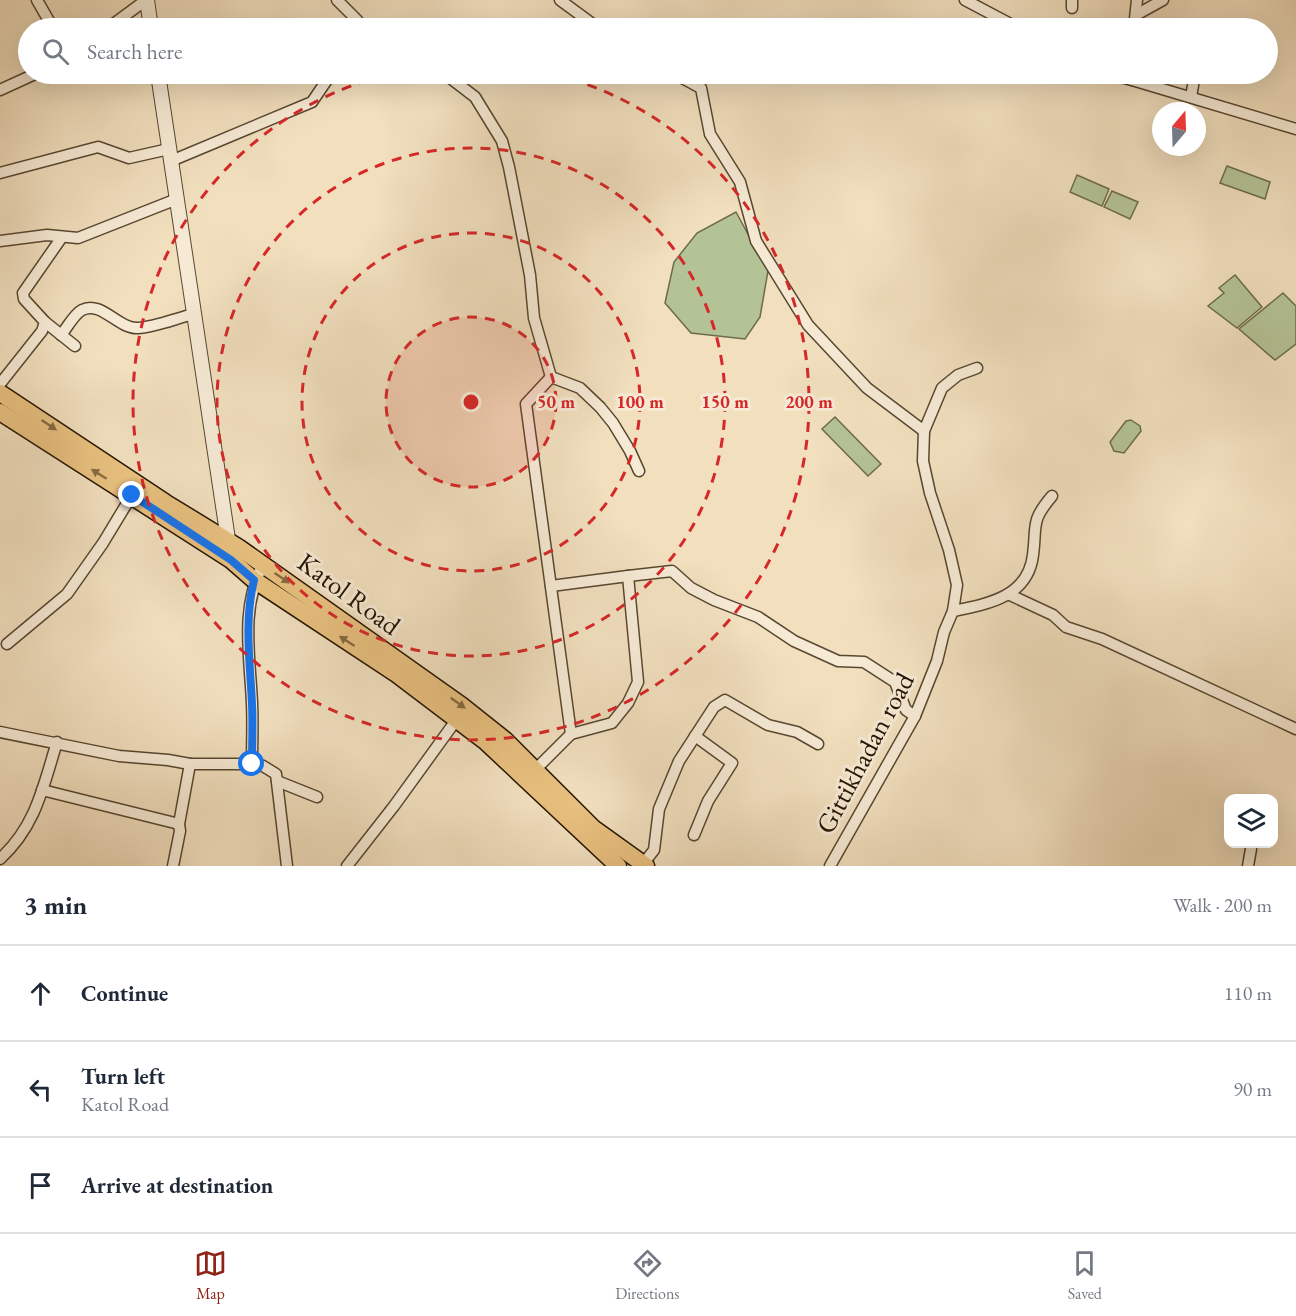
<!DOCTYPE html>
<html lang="en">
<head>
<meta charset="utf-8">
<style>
	:root { --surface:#fff; --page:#f6f6f7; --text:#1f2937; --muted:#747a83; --line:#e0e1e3; --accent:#8f2418 }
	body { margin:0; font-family:"EB Garamond",serif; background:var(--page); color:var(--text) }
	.controls { position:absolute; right:18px; bottom:18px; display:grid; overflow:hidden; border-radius:12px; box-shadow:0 6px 24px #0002 }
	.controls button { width:54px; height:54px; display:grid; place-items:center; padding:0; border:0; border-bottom:2px solid var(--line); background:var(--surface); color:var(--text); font:30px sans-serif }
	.compass { position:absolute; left:1152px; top:102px; width:54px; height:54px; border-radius:50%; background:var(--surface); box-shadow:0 6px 24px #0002; rotate:19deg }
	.stop { position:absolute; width:18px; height:18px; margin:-14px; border:4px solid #1a73e8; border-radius:50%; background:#fff }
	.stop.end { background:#1a73e8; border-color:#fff; box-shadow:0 2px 6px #0008 }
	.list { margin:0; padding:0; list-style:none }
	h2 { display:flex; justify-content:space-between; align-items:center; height:78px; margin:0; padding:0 24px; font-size:26px }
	h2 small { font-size:20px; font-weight:400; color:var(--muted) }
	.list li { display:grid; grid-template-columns:39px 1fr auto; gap:18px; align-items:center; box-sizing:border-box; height:96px; padding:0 24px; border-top:2px solid var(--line) }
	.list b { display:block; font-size:22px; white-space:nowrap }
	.list p { margin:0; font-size:20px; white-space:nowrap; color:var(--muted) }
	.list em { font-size:20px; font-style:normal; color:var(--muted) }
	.icon { flex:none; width:33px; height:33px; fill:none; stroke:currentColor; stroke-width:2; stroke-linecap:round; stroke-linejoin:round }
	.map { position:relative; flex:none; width:1296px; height:866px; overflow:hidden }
	.search { position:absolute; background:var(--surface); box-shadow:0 6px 24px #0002; left:18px; right:18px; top:18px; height:66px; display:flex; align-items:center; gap:15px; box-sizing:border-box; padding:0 21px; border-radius:33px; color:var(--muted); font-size:22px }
	.sheet { height:366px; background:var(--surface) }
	nav { display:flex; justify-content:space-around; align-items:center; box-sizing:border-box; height:84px; border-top:2px solid var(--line); background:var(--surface); font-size:16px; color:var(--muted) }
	nav a { display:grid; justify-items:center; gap:3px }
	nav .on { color:var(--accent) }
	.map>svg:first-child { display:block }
	.green { fill:#b4c396; stroke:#6c6c4c; stroke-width:1.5 }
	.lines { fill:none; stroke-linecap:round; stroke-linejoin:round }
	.minor-casing { stroke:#584730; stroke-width:13 }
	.tertiary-casing { stroke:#584730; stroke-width:16 }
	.primary-casing { stroke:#251401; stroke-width:19 }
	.minor { stroke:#f6ead5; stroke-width:10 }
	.tertiary { stroke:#f6ead5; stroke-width:14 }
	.primary { stroke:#e8c07f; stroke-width:16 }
	.oneway { fill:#866a40 }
	.route { stroke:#1a73e8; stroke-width:8 }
	.ring { fill:none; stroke:#d62828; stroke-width:3; stroke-dasharray:10 8 }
	.labels { text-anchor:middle; stroke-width:6; stroke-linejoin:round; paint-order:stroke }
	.street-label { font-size:27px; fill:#251401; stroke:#f6ead5 }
	.centre { fill:#d62828; stroke:#f6ead5; stroke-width:3 }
	.ring-label { font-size:18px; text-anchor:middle; font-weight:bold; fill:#d62828; stroke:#f6ead5; stroke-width:6; stroke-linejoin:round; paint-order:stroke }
</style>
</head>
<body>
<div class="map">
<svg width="1296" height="866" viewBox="0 0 1296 866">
	<rect width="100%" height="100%" fill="#f1dfbe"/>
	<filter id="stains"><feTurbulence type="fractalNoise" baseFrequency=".00333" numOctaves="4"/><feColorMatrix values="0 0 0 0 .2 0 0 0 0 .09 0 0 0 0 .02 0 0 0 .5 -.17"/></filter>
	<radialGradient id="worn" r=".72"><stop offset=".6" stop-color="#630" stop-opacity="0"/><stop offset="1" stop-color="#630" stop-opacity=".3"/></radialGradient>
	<g class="green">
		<path d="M1227,166L1270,182L1265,199L1220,183Z"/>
		<path d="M1077,175L1109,189L1102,206L1070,192Z"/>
		<path d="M1112,191L1138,202L1130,219L1104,207Z"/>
		<path d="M736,212L768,271L760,317L745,339L691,333L665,303L674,262L697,233Z"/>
		<path d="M1235,275L1262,307L1237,328L1208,306L1224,293L1219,288Z"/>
		<path d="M1283,293L1296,306V344L1275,360L1239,329Z"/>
		<path d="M835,417L881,464L868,476L822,429Z"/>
		<path d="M1131,420L1140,426L1141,431L1124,453L1114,451L1110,442L1126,421Z"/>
	</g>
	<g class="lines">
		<g class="minor-casing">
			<g id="minor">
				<path d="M37,0L53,28"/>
				<path d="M337,0L357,20L362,28"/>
				<path d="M560,0L598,28"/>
				<path d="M965,0L1018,28"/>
				<path d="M1072,8V0"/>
				<path d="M1136,15L1163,0"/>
				<path d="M108,28L146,0"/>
				<path d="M1134,28L1137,0"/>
				<path d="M1268,40H1269"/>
				<path d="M445,74L475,97L502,141L509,167L530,275L534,318L551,377"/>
				<path d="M675,74L701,88L710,134L740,182L756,241L808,325L867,388L924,431"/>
				<path d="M1108,74L1132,80"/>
				<path d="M1132,74V80L1296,129"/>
				<path d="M0,90L35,74"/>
				<path d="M1191,97L1195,74"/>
				<path d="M171,161L312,102L331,74"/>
				<path d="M0,173L98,147L129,158L169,149"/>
				<path d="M0,241L47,235L78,238L177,199"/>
				<path d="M45,322L75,346"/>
				<path d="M61,335C67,328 74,314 82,310C101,300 118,329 138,328C155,327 177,318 194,314"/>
				<path d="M0,384L42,331L45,322L24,299L23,293L62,237"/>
				<path d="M628,576L672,571L691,588L714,600L758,617L794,641L838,661L864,662L895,682L906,710L915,716"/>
				<path d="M551,586L628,576L638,682L628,703L612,723L571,734"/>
				<path d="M1008,594L1053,615L1066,627L1102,639L1296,729"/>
				<path d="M953,611C988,604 1028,597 1033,555C1037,525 1030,522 1052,496"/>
				<path d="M7,644L67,594L103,543L132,495"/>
				<path d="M0,732L119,756L168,760L190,764H252L263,766L276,774L287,866"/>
				<path d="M252,764C252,744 253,723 252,703C250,657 240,607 263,565"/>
				<path d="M532,773L571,734L526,404L551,377L580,388L600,407L613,423L630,451L639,471"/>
				<path d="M277,781L317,797"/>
				<path d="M42,790L179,824"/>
				<path d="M694,835L708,801L732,763L695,736"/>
				<path d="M0,859C36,826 43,787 57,742"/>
				<path d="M643,864L654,850L659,809L679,761L714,707L725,700L768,725L797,732L818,744"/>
				<path d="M173,866L180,831L179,824L190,764"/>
				<path d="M347,866L394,806L457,719"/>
				<path d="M830,866L915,716L937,661L944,632L953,611L957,585L949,550L930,493L923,461L924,431L942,388L958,375L977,368"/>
				<path d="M1248,866L1251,849"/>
			</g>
		</g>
		<g class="tertiary-casing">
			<g id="tertiary">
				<path d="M147,0L151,28"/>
				<path d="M158,74L229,546"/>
			</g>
		</g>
		<g class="primary-casing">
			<g id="primary">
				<path d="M0,393L166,503L238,547L461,705L505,740L593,828L646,866"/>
				<path d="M0,412L231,560L254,580L395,673L486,742L618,866"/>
			</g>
		</g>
		<use href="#minor" class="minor"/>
		<use href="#tertiary" class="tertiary"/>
		<use href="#primary" class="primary"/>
	</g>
	<defs><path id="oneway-solid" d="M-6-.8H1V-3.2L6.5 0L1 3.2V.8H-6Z" transform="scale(1.5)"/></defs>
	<g class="oneway">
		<use href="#oneway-solid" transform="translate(49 425) rotate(34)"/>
		<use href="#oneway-solid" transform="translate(99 474) rotate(-148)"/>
		<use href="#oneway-solid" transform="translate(282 578) rotate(34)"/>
		<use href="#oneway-solid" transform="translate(347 641) rotate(-147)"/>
		<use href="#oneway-solid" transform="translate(458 703) rotate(36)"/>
	</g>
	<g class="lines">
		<path class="route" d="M132,495L231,560L254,580C244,621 250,662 252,704C253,724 252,744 252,764"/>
	</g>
	<circle cx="471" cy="402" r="85" fill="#d62828" fill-opacity=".12"/>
	<g class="ring">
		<circle cx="471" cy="402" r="85"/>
		<circle cx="471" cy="402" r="169"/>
		<circle cx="471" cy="402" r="254"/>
		<path d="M553 74A338 338 0 1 1 389 74"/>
	</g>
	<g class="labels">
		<g class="street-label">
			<text transform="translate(349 594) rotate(36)" y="9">Katol Road</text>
			<text transform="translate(865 753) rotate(-62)" y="9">Gittikhadan road</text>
		</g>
	</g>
	<circle cx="471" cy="402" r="9" class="centre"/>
	<g class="ring-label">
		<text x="556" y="408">50 m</text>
		<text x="640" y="408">100 m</text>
		<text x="725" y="408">150 m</text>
		<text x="809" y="408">200 m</text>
	</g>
	<rect width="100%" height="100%" filter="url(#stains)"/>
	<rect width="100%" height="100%" fill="url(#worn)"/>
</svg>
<div class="controls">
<button><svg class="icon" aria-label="layers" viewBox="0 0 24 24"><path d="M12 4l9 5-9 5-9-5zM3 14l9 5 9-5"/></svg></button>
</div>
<svg class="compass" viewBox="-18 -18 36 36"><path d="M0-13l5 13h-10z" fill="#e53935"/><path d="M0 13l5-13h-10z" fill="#747a83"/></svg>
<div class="stop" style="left:252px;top:764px"></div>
<div class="stop end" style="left:132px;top:495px"></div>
<div class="search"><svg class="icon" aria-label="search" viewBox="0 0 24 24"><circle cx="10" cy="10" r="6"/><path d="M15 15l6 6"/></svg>Search here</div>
</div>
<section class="sheet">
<h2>3 min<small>Walk · 200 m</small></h2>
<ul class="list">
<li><svg class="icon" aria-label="ahead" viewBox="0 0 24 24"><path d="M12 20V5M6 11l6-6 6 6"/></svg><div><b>Continue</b></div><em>110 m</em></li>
<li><svg class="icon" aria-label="left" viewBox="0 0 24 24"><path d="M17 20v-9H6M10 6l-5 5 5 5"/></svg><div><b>Turn left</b><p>Katol Road</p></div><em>90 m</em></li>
<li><svg class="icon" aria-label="arrive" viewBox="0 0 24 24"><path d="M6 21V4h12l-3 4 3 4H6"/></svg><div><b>Arrive at destination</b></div></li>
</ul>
</section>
<nav>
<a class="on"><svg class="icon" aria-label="map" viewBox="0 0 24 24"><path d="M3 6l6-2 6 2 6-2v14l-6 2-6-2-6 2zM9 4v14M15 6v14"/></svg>Map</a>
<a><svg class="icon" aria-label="directions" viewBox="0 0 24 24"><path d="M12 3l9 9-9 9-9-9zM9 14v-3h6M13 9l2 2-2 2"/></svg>Directions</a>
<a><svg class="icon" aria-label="saved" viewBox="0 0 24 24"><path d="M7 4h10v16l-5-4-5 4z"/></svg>Saved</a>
</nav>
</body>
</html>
